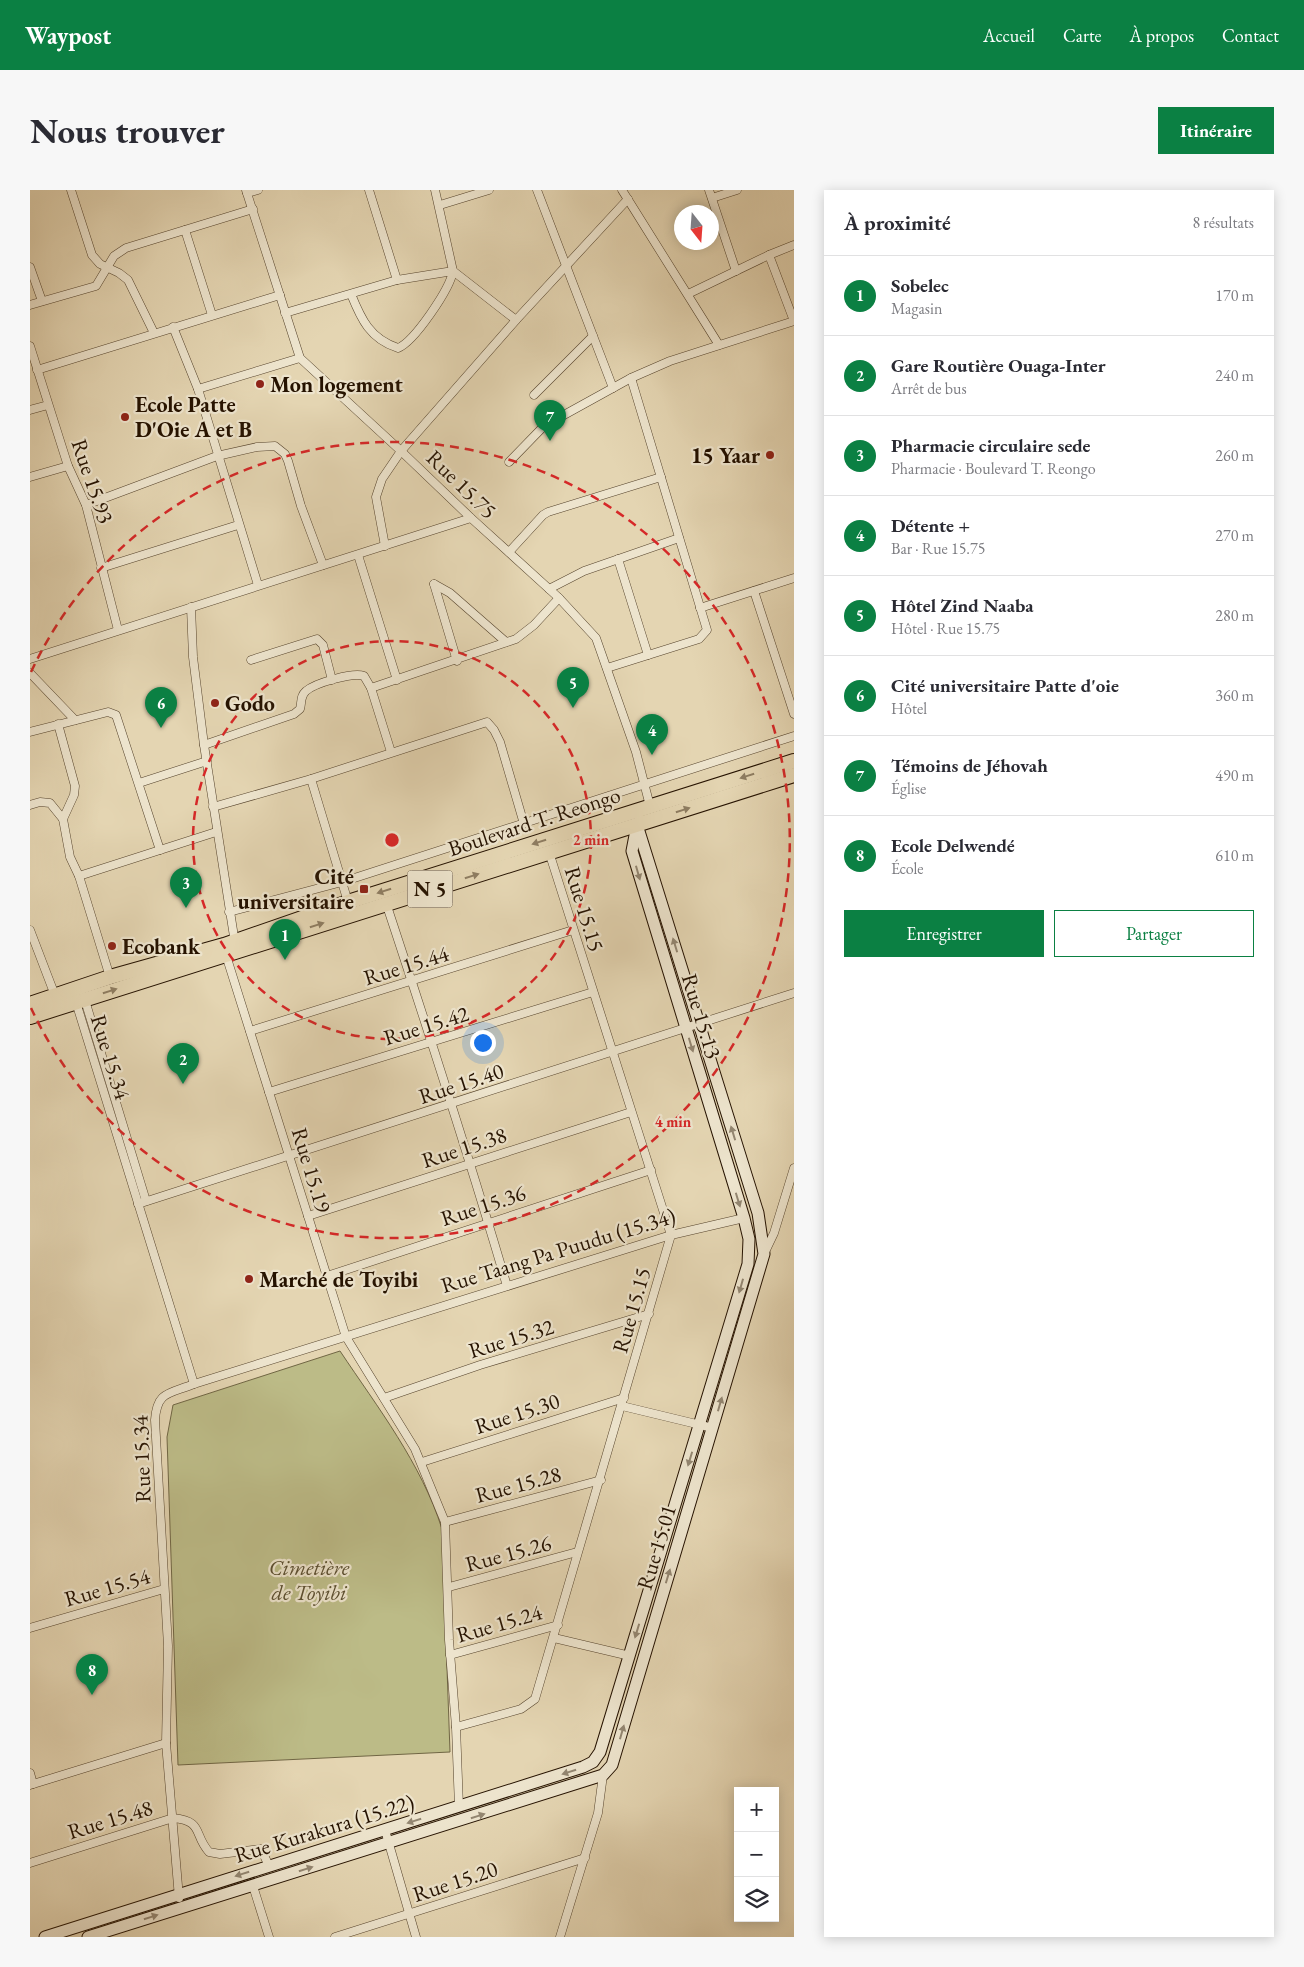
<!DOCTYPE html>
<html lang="fr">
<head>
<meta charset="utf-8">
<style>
	:root { --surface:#fff; --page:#f7f7f7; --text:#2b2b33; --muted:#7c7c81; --line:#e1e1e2; --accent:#0b8043 }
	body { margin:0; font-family:"EB Garamond",serif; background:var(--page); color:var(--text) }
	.controls { position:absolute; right:15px; bottom:15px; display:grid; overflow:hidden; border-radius:0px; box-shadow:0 2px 12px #0003 }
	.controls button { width:45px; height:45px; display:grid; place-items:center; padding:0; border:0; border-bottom:1px solid var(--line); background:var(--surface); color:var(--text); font:25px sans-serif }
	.compass { position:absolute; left:644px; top:15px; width:45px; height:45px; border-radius:50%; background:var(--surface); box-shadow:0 2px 12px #0003; rotate:163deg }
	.you { position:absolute; left:452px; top:852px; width:18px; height:18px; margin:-12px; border:4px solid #fff; border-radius:50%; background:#1a73e8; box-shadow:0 0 0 8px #1a73e833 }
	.badge { display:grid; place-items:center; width:32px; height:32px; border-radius:50%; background:var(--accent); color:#fff; font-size:16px; font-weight:700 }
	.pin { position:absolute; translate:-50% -41px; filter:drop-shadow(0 1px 2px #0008) }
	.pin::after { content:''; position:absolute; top:26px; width:18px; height:15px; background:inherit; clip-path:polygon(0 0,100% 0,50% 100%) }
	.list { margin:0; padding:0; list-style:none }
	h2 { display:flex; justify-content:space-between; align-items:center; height:65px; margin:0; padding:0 20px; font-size:21px }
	h2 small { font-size:16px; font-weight:400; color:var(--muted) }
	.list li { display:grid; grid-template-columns:32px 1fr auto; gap:15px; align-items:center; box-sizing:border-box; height:80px; padding:0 20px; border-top:1px solid var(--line) }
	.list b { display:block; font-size:19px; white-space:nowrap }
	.list p { margin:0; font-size:16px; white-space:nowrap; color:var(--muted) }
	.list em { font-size:16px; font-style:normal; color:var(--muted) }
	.actions { display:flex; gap:10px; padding:15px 20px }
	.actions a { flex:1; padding:11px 0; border:1px solid var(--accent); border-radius:0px; text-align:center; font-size:18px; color:var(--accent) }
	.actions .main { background:var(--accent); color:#fff }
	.icon { flex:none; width:28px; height:28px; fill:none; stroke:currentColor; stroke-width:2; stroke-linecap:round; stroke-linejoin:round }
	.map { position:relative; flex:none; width:764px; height:1747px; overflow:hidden; border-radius:0px }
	header { display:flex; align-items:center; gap:30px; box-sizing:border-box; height:70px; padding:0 25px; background:var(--accent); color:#fff }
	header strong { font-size:24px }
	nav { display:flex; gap:28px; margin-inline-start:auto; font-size:18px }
	.intro { display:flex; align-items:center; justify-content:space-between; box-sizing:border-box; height:120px; padding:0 30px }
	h1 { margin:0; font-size:35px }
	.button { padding:12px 22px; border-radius:0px; background:var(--accent); color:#fff; font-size:18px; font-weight:700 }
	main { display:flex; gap:30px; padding:0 30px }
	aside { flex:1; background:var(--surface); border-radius:0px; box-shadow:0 2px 12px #0003 }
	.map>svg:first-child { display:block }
	.green { fill:#bcbb87; stroke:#706644 }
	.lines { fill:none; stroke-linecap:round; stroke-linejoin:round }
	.street-casing { stroke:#55432c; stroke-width:9 }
	.secondary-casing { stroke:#251200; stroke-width:13 }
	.highway-casing { stroke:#251200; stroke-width:16 }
	.street { stroke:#ede4cd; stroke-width:8 }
	.secondary { stroke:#ede4cd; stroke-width:11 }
	.highway { stroke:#e4d5b2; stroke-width:14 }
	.oneway { fill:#8e7d62 }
	.oneway2 { fill:#938671 }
	.ring { fill:none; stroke:#d62828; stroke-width:2.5; stroke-dasharray:9 6 }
	.poi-dot { fill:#8f2418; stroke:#ede4cd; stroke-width:2 }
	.labels { text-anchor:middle; stroke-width:4.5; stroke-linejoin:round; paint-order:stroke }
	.shield { fill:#ede4cd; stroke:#61513e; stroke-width:1 }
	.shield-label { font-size:21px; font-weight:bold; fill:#251200 }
	.poi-label { font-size:22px; font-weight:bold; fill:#251200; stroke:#ede4cd; text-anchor:start }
	.street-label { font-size:22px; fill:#251200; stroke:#ede4cd }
	.park-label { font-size:22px; font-style:italic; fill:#5a4d2f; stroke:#ede4cd }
	.centre { fill:#d62828; stroke:#ede4cd; stroke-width:2.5 }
	.ring-label { font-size:15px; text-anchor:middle; font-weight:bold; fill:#d62828; stroke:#ede4cd; stroke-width:4.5; stroke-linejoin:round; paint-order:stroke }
</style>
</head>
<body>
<header>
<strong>Waypost</strong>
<nav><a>Accueil</a><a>Carte</a><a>À propos</a><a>Contact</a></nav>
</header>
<div class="intro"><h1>Nous trouver</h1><a class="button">Itinéraire</a></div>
<main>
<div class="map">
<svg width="764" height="1747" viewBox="0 0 764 1747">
	<rect width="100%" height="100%" fill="#e4d5b2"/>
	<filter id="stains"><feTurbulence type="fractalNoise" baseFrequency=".004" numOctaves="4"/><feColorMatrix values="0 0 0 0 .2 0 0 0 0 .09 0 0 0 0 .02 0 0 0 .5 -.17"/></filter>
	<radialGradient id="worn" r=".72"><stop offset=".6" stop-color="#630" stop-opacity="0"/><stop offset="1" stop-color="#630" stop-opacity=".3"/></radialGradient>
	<path class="green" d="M310,1161C348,1218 391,1273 412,1339L420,1562L148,1575L137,1247L143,1215Z"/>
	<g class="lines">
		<g class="street-casing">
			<g id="street">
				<path d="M41,0L62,65L70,74L89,83L98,90L124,143"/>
				<path d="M216,0L270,168L371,261L441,328L529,408L566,448L606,562L620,616"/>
				<path d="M339,0L367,90"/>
				<path d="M405,0L423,81L486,130"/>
				<path d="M507,0L583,198"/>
				<path d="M592,0L689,155"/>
				<path d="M679,0L706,81"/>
				<path d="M217,3L228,0"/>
				<path d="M682,8L707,0"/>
				<path d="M410,15L459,0"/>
				<path d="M155,40L182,125"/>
				<path d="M0,77L12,111"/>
				<path d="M658,104L739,65L764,55"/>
				<path d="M0,115L66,96L84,66L96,58L223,19"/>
				<path d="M255,123L367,90L423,81C420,99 384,152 368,158C340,149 331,129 321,104"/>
				<path d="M143,137L168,199L228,395"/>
				<path d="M0,156L38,276L56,315L88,440"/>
				<path d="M7,180L250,105"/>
				<path d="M168,199L270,168"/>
				<path d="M504,205L563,146"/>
				<path d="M0,220L18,215"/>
				<path d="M479,272L514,236L601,188L640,171L764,131L739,65"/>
				<path d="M0,287L38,276"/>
				<path d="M56,315L187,266L227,257L245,256L255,264L258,271L271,316L293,375"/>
				<path d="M355,356L346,307L352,289L371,261L486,130L598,9"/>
				<path d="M479,362L513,325L518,322L631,287"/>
				<path d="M328,365L367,490"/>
				<path d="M588,369L618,465"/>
				<path d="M71,378L208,335"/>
				<path d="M404,394L420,403L476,452"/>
				<path d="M404,394L427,471"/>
				<path d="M519,399L554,381L649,348"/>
				<path d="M724,401L764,524"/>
				<path d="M161,417L163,467L174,555L205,753"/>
				<path d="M670,418L764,388"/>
				<path d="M0,469L441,328"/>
				<path d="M221,470L287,449L293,455L302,490"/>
				<path d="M577,478L669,449L677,440L601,188"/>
				<path d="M0,483L45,530"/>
				<path d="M341,498L486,449L504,435L529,408"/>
				<path d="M28,534L45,596L44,605L33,629L40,667L49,686L80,787"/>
				<path d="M0,542L78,522L86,525L130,660"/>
				<path d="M174,555L264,524L270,519C272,512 270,506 276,501C285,493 323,482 334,486L341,498L361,562"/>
				<path d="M281,589L318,712"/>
				<path d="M109,593L177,571"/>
				<path d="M0,615L10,612L20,613L33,629"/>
				<path d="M183,617L281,589L457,532L464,540L470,552L494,634"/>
				<path d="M49,686L186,642"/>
				<path d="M356,713C398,840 439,967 477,1096"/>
				<path d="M199,722L312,692L764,546"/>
				<path d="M0,740L26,808"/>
				<path d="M195,762L316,1147L385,1259L415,1332L419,1450L426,1537L429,1617"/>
				<path d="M54,807L116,1011"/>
				<path d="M45,809L164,1194"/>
				<path d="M220,841L543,740"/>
				<path d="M239,902L563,802"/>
				<path d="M108,1014L764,803"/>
				<path d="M278,1026L601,922"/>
				<path d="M734,1064L744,1043L764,978"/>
				<path d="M297,1086L621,980"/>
				<path d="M354,1208L450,1175L619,1124"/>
				<path d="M592,1216L683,1238"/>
				<path d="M392,1272L594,1208"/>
				<path d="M415,1332L571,1290"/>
				<path d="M419,1397L547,1362"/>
				<path d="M0,1438L134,1399"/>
				<path d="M524,1448L600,1466"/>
				<path d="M420,1465L528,1435"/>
				<path d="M426,1537L491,1519L505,1509L641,1045L519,662"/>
				<path d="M0,1583L3,1594"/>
				<path d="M0,1595L136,1553"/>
				<path d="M355,1640L386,1747"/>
				<path d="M0,1673L143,1628C174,1631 163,1644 179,1662L190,1664L231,1659L239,1676"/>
				<path d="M223,1696L239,1747"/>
				<path d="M149,1708L136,1553L138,1456L125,1230C127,1201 139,1204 164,1194L641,1045L714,1028"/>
				<path d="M305,1747L555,1668"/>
				<path d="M530,1747L568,1623L573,1585"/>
			</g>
		</g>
		<g class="secondary-casing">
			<g id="secondary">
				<path d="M15,1747L553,1577L563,1572L570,1562L718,1074L719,1049L714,1028L602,661L607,635L610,630"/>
				<path d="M58,1747L573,1585L582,1575L734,1064L728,1023L607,635"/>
			</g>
		</g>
		<g class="highway-casing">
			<g id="highway">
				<path d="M0,814L80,787L194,755L318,712L764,571"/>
				<path d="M0,827L764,585"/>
			</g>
		</g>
		<use href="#street" class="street"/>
		<use href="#secondary" class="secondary"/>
		<use href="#highway" class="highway"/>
	</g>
	<defs><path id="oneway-solid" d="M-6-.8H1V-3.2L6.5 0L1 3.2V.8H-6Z" transform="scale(1.25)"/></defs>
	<g class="oneway">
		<use href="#oneway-solid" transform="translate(717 586) rotate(163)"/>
		<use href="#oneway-solid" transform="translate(653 620) rotate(-18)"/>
		<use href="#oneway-solid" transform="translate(509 652) rotate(162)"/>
		<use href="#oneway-solid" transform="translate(442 686) rotate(-17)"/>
		<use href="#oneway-solid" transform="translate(354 701) rotate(162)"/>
		<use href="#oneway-solid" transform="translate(287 735) rotate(-18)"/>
		<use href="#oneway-solid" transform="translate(80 801) rotate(-18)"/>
	</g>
	<g class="oneway2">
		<use href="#oneway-solid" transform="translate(608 683) rotate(74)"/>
		<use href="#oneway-solid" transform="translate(645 755) rotate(-107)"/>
		<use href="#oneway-solid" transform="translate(661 855) rotate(73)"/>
		<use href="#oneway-solid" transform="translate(703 943) rotate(-107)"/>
		<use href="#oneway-solid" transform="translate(708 1010) rotate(73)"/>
		<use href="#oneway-solid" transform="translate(711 1096) rotate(106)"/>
		<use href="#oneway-solid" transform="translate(690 1214) rotate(-74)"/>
		<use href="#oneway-solid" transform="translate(660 1269) rotate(107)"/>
		<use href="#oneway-solid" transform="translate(638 1386) rotate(-73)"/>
		<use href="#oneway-solid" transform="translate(607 1441) rotate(107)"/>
		<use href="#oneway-solid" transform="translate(592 1542) rotate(-74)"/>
		<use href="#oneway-solid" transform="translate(539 1582) rotate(162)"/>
		<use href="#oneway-solid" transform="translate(448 1626) rotate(-18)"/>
		<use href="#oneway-solid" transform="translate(384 1631) rotate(163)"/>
		<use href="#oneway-solid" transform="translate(276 1679) rotate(-18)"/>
		<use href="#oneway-solid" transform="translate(212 1684) rotate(163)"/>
		<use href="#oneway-solid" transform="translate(121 1727) rotate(-18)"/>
	</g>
	<g class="ring">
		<circle cx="362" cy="650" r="199"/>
		<path d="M1 482A398 398 0 1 1 1 818"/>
	</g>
	<g class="poi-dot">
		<circle cx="230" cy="194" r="5"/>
		<circle cx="95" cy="227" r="5"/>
		<circle cx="740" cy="265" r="5"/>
		<circle cx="185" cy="513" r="5"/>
		<rect x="329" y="694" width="10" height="10" rx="2.5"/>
		<circle cx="82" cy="756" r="5"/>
		<circle cx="219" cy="1089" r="5"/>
	</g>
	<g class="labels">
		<rect class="shield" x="377.5" y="680.5" width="45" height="37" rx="4"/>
		<g class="shield-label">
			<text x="400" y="706">N 5</text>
		</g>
		<g class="poi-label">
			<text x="240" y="202">Mon logement</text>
			<text x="105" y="222">Ecole Patte<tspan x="105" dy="25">D'Oie A et B</tspan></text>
			<text x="730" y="273" text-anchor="end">15 Yaar</text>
			<text x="195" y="521">Godo</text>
			<text x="324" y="694" text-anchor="end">Cité<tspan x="324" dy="25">universitaire</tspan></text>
			<text x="92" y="764">Ecobank</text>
			<text x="229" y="1097">Marché de Toyibi</text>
		</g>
		<g class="street-label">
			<text transform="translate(63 291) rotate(71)" y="8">Rue 15.93</text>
			<text transform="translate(432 294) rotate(44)" y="8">Rue 15.75</text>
			<text transform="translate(504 631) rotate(-18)" y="8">Boulevard T. Reongo</text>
			<text transform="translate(555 719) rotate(73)" y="8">Rue 15.15</text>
			<text transform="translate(376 775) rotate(-17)" y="8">Rue 15.44</text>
			<text transform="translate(672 826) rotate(73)" y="8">Rue 15.13</text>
			<text transform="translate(396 835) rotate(-17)" y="8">Rue 15.42</text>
			<text transform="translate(81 867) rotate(73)" y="8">Rue 15.34</text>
			<text transform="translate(431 893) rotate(-18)" y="8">Rue 15.40</text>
			<text transform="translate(434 957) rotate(-18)" y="8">Rue 15.38</text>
			<text transform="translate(282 980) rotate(73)" y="8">Rue 15.19</text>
			<text transform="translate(453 1015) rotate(-18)" y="8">Rue 15.36</text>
			<text transform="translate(528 1060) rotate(-17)" y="8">Rue Taang Pa Puudu (15.34)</text>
			<text transform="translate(601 1120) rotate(-74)" y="8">Rue 15.15</text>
			<text transform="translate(481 1148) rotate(-17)" y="8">Rue 15.32</text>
			<text transform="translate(487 1223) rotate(-18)" y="8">Rue 15.30</text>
			<text transform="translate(111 1269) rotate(-92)" y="8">Rue 15.34</text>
			<text transform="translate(488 1294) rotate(-15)" y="8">Rue 15.28</text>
			<text transform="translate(626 1357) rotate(-73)" y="8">Rue 15.01</text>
			<text transform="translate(478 1363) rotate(-15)" y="8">Rue 15.26</text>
			<text transform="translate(77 1397) rotate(-16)" y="8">Rue 15.54</text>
			<text transform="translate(469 1433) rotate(-16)" y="8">Rue 15.24</text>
			<text transform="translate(80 1629) rotate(-17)" y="8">Rue 15.48</text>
			<text transform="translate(294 1638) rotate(-17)" y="8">Rue Kurakura (15.22)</text>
			<text transform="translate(425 1691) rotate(-18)" y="8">Rue 15.20</text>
		</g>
		<g class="park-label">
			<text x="279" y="1385">Cimetière<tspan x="279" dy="25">de Toyibi</tspan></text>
		</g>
	</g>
	<circle cx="362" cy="650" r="8" class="centre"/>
	<g class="ring-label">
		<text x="561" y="655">2 min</text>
		<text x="643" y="937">4 min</text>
	</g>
	<rect width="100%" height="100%" filter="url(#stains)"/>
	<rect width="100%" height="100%" fill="url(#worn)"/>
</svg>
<div class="controls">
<button>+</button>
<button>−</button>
<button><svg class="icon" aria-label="layers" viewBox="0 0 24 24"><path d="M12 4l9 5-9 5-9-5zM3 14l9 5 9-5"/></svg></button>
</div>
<svg class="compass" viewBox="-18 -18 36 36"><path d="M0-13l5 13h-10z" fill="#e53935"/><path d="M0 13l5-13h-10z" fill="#7c7c81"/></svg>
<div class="you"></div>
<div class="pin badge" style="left:255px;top:770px">1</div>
<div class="pin badge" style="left:153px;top:894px">2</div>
<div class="pin badge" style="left:156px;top:718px">3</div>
<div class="pin badge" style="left:622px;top:565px">4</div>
<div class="pin badge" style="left:543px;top:518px">5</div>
<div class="pin badge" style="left:131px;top:538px">6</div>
<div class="pin badge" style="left:520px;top:251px">7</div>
<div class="pin badge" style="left:62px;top:1505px">8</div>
</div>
<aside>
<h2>À proximité<small>8 résultats</small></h2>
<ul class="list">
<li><span class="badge">1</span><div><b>Sobelec</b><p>Magasin</p></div><em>170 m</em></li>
<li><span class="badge">2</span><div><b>Gare Routière Ouaga-Inter</b><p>Arrêt de bus</p></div><em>240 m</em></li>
<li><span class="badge">3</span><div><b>Pharmacie circulaire sede</b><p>Pharmacie · Boulevard T. Reongo</p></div><em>260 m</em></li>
<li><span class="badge">4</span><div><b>Détente +</b><p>Bar · Rue 15.75</p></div><em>270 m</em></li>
<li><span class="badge">5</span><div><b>Hôtel Zind Naaba</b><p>Hôtel · Rue 15.75</p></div><em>280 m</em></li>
<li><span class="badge">6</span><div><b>Cité universitaire Patte d'oie</b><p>Hôtel</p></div><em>360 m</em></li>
<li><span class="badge">7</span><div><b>Témoins de Jéhovah</b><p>Église</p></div><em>490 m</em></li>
<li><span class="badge">8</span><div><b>Ecole Delwendé</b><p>École</p></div><em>610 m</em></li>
</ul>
<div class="actions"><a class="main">Enregistrer</a><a>Partager</a></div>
</aside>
</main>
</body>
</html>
